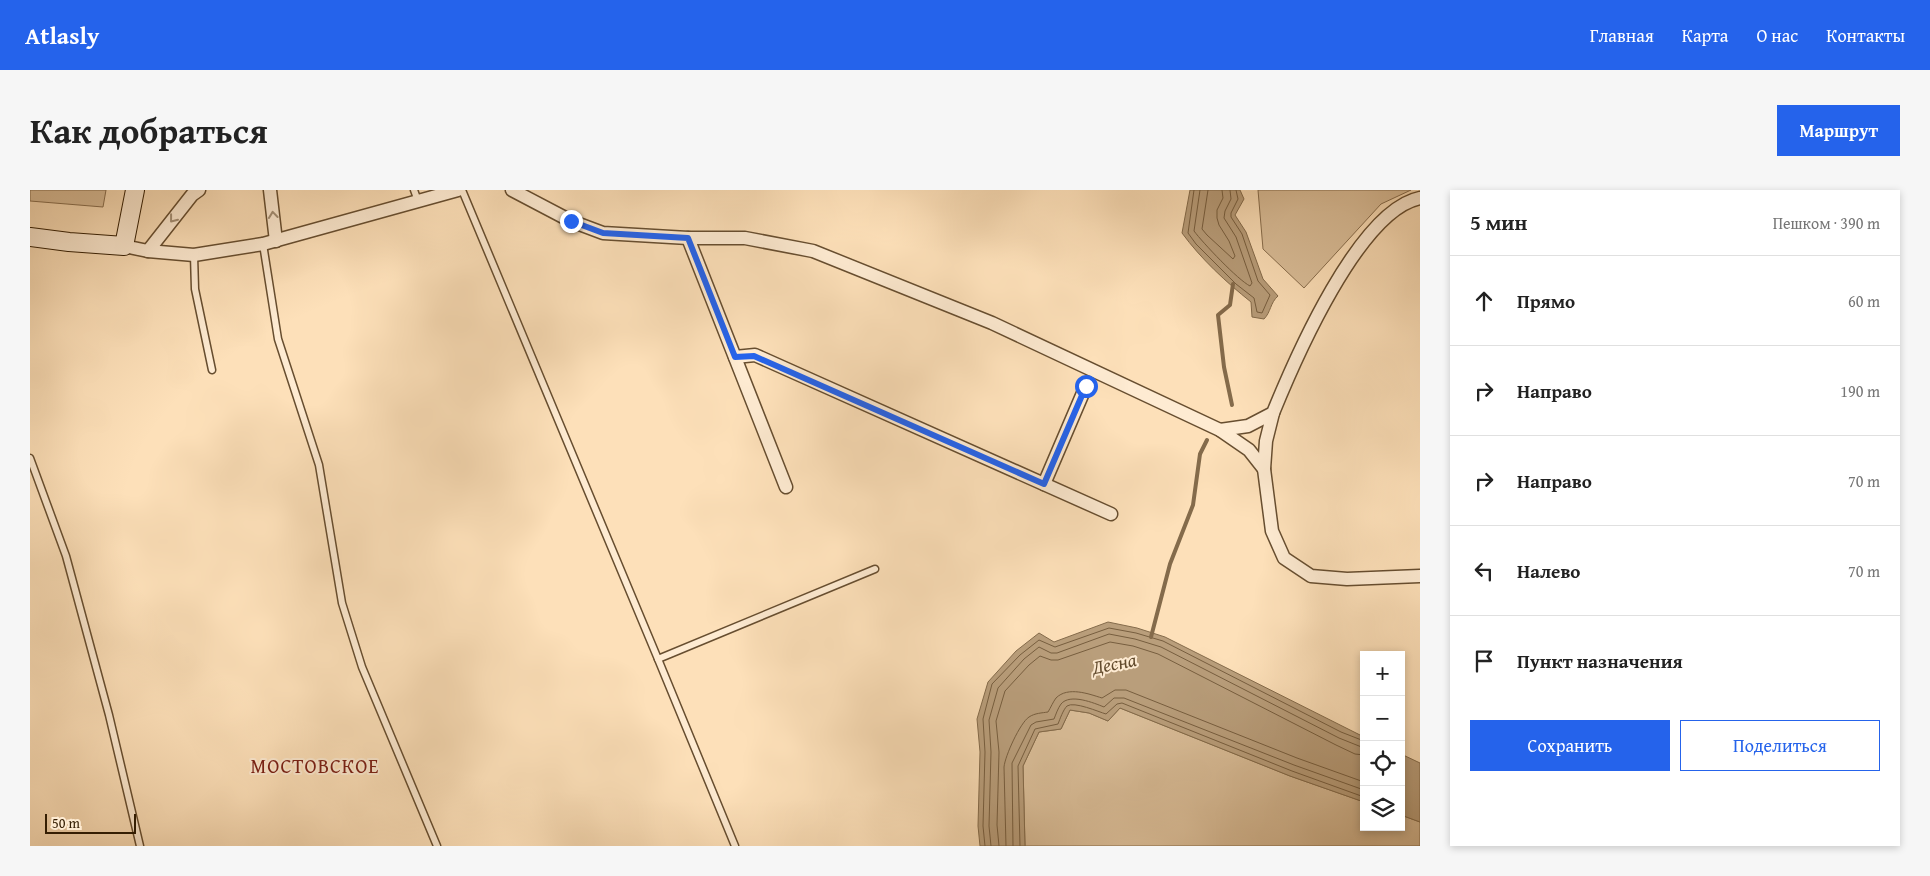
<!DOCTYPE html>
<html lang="ru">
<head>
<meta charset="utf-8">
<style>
	:root { --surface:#fff; --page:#f6f6f6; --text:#222; --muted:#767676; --line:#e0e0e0; --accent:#2563eb }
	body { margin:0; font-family:"Gentium Book Plus",serif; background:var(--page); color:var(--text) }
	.controls { position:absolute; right:15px; bottom:15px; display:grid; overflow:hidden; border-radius:0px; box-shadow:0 2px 8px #0003 }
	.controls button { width:45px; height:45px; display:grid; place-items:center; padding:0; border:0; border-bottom:1px solid var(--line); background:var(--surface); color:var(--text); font:25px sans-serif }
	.scale { position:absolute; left:15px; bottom:12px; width:91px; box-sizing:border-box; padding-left:5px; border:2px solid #351e03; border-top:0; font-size:14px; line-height:18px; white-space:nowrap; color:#351e03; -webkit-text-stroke:4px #feebd2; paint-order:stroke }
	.stop { position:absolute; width:15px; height:15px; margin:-11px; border:4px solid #2563eb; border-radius:50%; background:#fff }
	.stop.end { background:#2563eb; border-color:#fff; box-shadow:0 1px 5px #0008 }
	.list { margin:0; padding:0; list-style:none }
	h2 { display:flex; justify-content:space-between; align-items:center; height:65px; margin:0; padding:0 20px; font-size:21px }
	h2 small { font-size:16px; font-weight:400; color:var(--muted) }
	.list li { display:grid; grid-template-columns:32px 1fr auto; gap:15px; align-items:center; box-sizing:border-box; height:90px; padding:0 20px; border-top:1px solid var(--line) }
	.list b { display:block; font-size:19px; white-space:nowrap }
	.list em { font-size:16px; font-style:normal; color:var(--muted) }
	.actions { display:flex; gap:10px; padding:15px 20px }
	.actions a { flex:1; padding:11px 0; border:1px solid var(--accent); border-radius:0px; text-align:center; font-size:18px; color:var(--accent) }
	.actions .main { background:var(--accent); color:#fff }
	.icon { flex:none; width:28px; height:28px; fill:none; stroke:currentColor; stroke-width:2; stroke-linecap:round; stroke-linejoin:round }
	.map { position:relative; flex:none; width:1390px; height:656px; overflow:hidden; border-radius:0px }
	header { display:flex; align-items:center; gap:30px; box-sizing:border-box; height:70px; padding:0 25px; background:var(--accent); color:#fff }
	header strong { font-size:24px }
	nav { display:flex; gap:28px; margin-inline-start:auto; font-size:18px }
	.intro { display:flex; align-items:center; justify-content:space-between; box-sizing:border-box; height:120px; padding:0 30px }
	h1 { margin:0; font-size:35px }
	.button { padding:12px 22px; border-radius:0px; background:var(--accent); color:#fff; font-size:18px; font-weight:700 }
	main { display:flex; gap:30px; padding:0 30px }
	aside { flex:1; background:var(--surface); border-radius:0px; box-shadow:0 2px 8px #0003 }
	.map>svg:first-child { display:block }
	.green { fill:#dbbf9a; stroke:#886e4e }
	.water { fill:#b99e7b; stroke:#846b4b }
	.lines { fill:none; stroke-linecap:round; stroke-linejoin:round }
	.shore { stroke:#775e3f; stroke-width:1 }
	.stream { stroke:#846b4b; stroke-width:4 }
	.lane-casing { stroke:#674e30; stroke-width:9 }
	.street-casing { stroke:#674e30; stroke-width:15 }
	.secondary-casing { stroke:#351e03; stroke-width:20 }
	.lane { stroke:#feebd2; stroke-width:6 }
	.street { stroke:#feebd2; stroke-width:12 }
	.secondary { stroke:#feebd2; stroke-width:18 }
	.oneway { stroke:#a48f75 }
	.route { stroke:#2563eb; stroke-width:6 }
	.labels { text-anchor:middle; stroke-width:4; stroke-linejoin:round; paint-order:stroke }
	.water-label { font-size:19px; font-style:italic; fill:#634b2d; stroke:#feebd2 }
	.quarter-label { font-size:20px; letter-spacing:1px; fill:#7a1f14; stroke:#feebd2 }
</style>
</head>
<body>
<header>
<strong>Atlasly</strong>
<nav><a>Главная</a><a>Карта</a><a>О нас</a><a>Контакты</a></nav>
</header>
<div class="intro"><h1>Как добраться</h1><a class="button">Маршрут</a></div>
<main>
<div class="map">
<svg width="1390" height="656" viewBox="0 0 1390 656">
	<rect width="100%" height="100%" fill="#fde0b9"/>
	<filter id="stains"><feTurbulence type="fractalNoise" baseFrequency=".004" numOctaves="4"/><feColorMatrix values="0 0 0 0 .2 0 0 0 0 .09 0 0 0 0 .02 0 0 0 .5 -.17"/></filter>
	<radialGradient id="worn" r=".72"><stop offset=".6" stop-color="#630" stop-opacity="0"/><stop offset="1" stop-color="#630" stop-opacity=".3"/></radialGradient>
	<g class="green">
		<path d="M0,0H76L73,17L0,11Z"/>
		<path d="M1228,0H1381L1351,14L1274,98L1233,59Z"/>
		<path d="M1090,518L1260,586L1334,612V637H1371V625L1390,632V656H995L993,576L1009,542L1031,539L1040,520L1059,523L1078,531Z"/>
	</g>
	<g class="water">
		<path d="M1160,0H1210L1214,9L1205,25L1216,42L1233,89L1248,106C1240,113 1241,122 1234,129L1222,127L1221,112C1196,92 1171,69 1152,43Z"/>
		<path d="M1078,432L1107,438L1135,447L1334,547V612L1260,586L1090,518L1078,531L1059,523L1040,520L1031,539L1009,542L993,576L995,656H950L948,636L950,562L947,529L958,492L986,461L1009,443L1024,452Z"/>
		<path d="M1371,564L1390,573V632L1371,625Z"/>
	</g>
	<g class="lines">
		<g class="shore">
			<path d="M1164,0L1158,43L1166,54L1206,94L1224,108L1227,122L1232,123L1240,105L1228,91L1212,44L1201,27V23L1208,9L1206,0"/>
			<path d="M1170,0L1164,41C1173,53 1208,90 1220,96L1222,93L1206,47L1194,28L1195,21L1201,9L1200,0"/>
			<path d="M1178,0L1172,39L1177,45L1203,69L1205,66L1199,51L1189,35L1187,28V20L1193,8L1192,0"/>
			<path d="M955,656L953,636L955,562L953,529L962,494L990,465L1009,450L1025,457L1079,438L1106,443L1133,451L1311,542L1334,551"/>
			<path d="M961,656L959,636L961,562L959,530L968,498L994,469L1009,457L1021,463H1027L1079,444L1105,449L1131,457L1309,548L1334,558"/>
			<path d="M969,656L967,635L969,562L966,531L975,501L999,475L1010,466L1021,470H1028L1080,452L1103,456L1128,464L1306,555L1325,564L1334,565"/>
			<path d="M976,656L974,577C975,566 990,533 999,527C1005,523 1012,523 1018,522C1021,517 1023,512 1026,508C1038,496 1059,504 1072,508L1085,500H1096L1267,568L1334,592"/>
			<path d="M983,656L982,573L1001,535L1006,532L1024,529C1026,524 1028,518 1031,514C1040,503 1064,513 1074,517L1084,508H1094L1264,575L1334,600"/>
			<path d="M990,656L988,576L1005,539L1028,534C1030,529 1033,520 1037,516C1044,511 1069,522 1076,524L1087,514L1092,513L1262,581L1334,607"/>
		</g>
		<g class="stream">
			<path d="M1202,215L1194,177L1188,125L1200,115L1203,94"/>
			<path d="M1121,447L1140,374L1163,315L1170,264L1177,250"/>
		</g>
		<g class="lane-casing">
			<g id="lane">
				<path d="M384,0L388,11"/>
				<path d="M432,0L628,469L845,379"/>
				<path d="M233,54L248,149L289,275L312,413L332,477L407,656"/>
				<path d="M164,65L165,99L182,180"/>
				<path d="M0,268L36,366L79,525L110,656"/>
				<path d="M628,469L705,656"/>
			</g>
		</g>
		<g class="street-casing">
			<g id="street">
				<path d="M240,0L246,51"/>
				<path d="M482,0L541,31L573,43L658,48H715L783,61L962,133L1190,240L1219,260L1234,279"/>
				<path d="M658,48L756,297"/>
				<path d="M94,56L118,61L164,65L233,54L428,0"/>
				<path d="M118,61L162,5L169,0"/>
				<path d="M705,167L725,165L1081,324"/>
				<path d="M1243,223L1236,251L1234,279L1242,341L1254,368L1281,386L1317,389L1390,386"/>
				<path d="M1190,240L1218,236L1243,223C1265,169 1329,20 1390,8"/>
				<path d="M1014,294L1056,196"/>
			</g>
		</g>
		<g class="secondary-casing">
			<path id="secondary" d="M0,47L39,52L94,56L105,0"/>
		</g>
		<use href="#lane" class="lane"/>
		<use href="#street" class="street"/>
		<use href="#secondary" class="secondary"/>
	</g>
	<defs><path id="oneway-chevron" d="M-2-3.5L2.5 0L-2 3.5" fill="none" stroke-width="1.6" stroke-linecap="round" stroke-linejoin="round" transform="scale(1.25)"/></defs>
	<g class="oneway">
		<use href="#oneway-chevron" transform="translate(243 25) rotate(-96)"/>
		<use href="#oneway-chevron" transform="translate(143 29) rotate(128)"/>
	</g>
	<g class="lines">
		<path class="route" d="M541,31L573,43L658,48L705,167L724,166L1014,294L1056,196"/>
	</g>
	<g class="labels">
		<g class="water-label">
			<text transform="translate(1084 473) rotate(-11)" y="7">Десна</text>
		</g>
		<g class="quarter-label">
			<text x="285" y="583">МОСТОВСКОЕ</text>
		</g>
	</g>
	<rect width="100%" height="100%" filter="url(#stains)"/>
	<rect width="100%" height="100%" fill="url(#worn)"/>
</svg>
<div class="controls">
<button>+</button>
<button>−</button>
<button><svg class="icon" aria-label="locate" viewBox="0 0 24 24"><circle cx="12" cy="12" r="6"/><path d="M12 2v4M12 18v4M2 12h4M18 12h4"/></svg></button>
<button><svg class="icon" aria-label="layers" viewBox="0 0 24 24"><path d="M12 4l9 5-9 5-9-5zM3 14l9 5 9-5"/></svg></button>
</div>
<div class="scale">50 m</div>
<div class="stop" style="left:1056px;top:196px"></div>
<div class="stop end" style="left:541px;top:31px"></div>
</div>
<aside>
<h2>5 мин<small>Пешком · 390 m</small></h2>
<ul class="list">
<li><svg class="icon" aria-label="ahead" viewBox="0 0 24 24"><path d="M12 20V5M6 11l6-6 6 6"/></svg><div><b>Прямо</b></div><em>60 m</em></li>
<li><svg class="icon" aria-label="right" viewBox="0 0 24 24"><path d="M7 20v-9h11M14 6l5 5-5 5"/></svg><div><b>Направо</b></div><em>190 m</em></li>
<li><svg class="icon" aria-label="right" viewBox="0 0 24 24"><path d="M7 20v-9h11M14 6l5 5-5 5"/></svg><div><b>Направо</b></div><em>70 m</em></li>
<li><svg class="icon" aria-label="left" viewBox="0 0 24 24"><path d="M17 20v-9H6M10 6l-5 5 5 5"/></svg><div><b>Налево</b></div><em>70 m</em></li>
<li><svg class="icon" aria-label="arrive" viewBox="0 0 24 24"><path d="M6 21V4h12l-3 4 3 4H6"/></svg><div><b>Пункт назначения</b></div></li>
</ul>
<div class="actions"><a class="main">Сохранить</a><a>Поделиться</a></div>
</aside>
</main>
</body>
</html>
